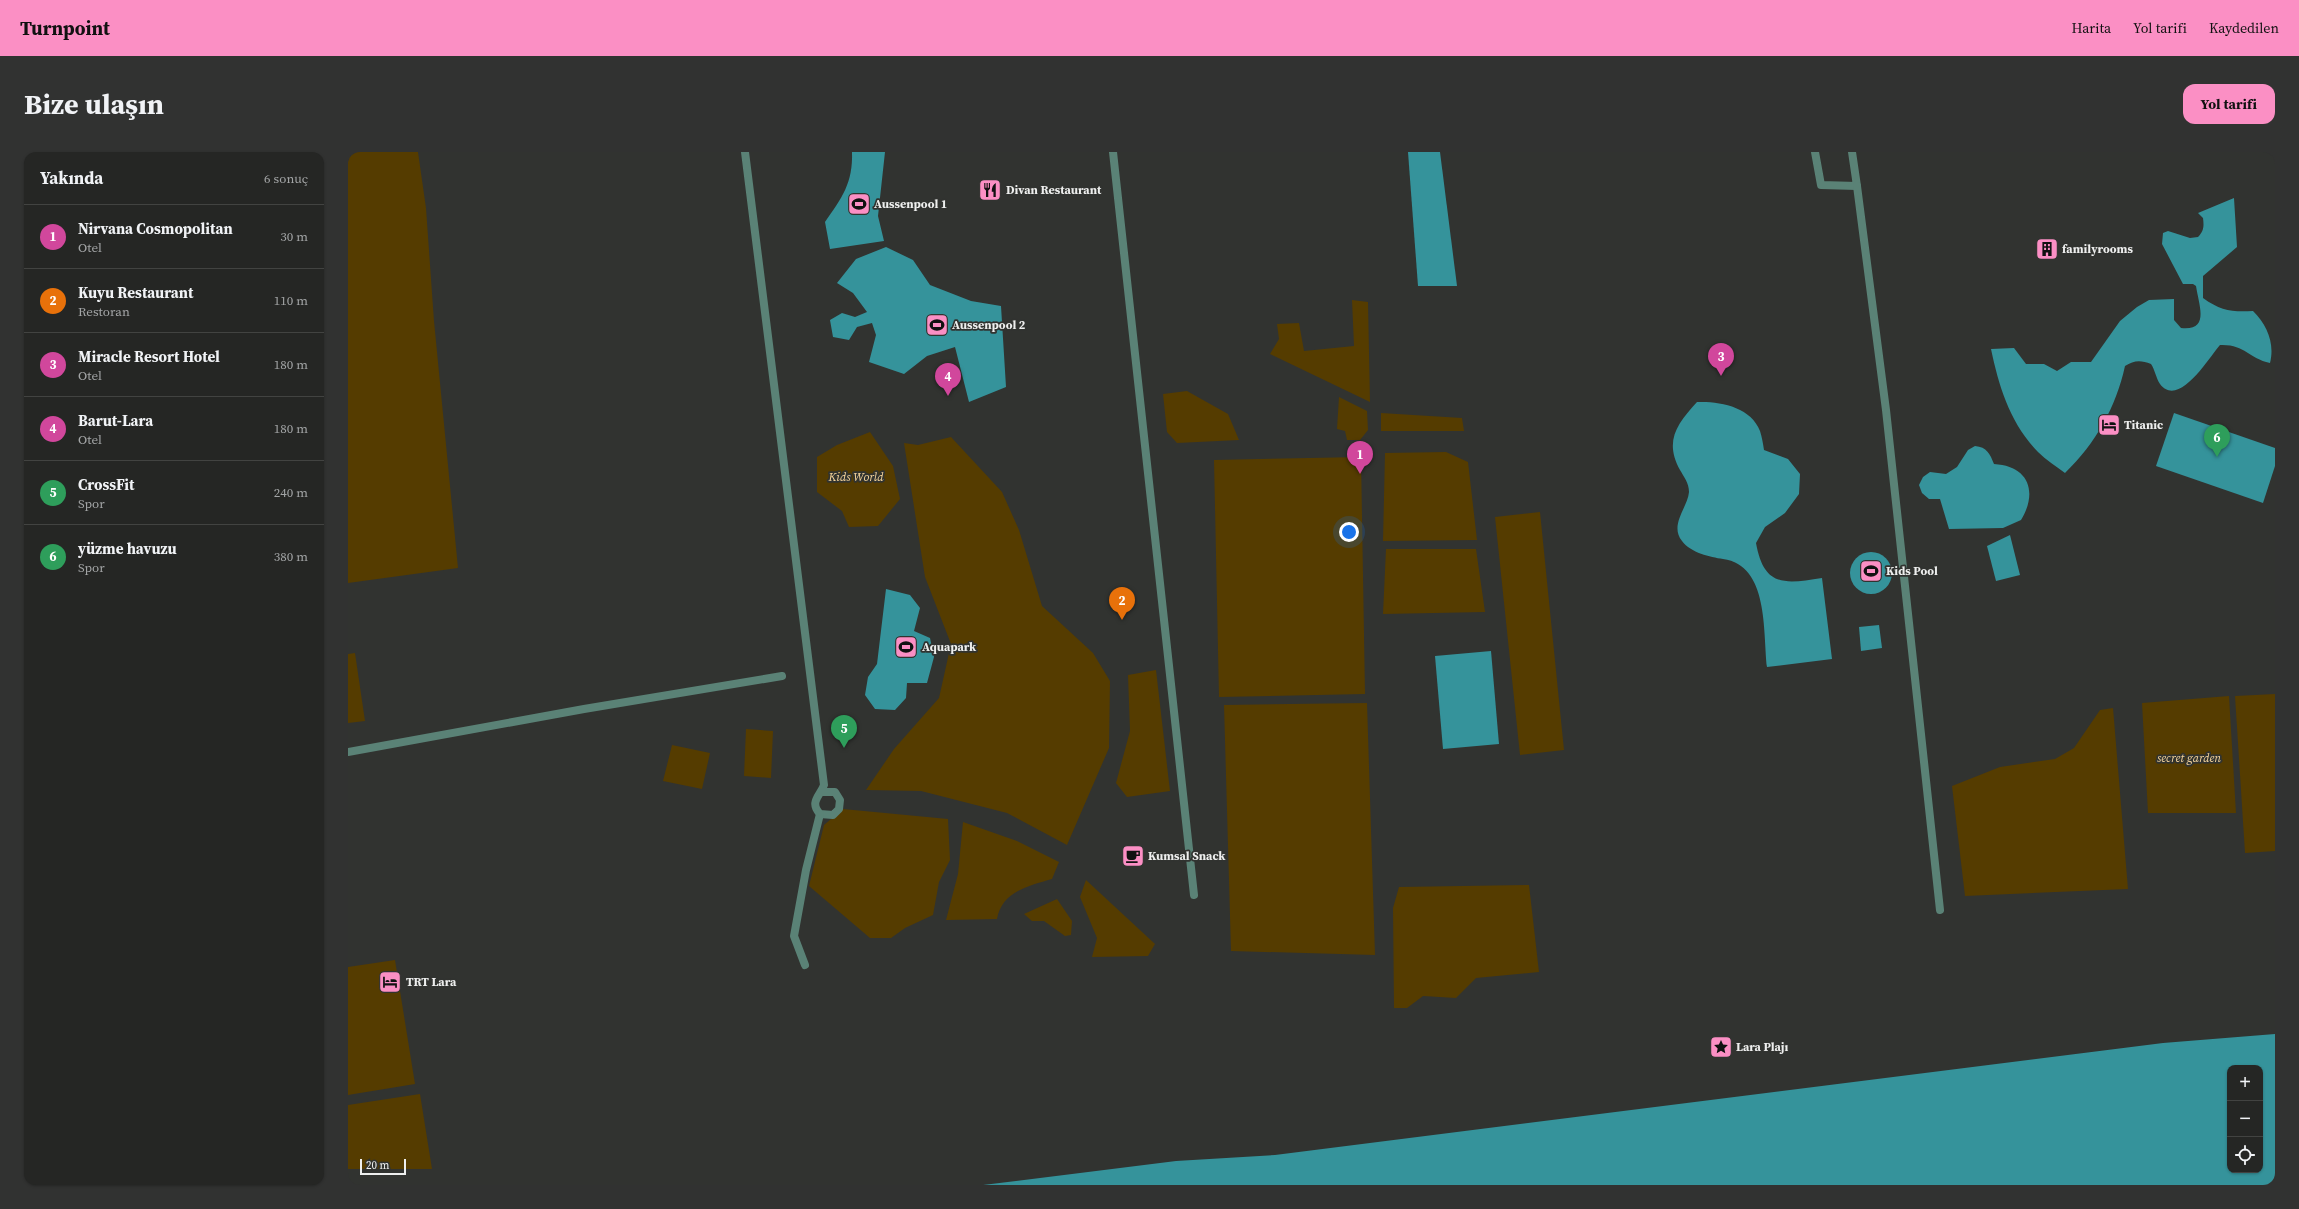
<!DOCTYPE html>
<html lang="tr">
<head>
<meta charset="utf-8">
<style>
	:root { --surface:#252624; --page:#313231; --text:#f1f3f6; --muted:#a3a5a6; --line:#424341; --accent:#fb8fc4 }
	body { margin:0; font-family:"Source Serif 4",serif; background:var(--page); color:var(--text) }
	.controls { position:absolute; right:12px; bottom:12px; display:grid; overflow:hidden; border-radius:8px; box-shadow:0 1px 3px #0004 }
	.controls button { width:36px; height:36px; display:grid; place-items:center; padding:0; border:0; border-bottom:1px solid var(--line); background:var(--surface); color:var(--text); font:20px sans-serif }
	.scale { position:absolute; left:12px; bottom:10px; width:46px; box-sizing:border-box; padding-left:4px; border:2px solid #eeefee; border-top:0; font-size:11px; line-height:14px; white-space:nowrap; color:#eeefee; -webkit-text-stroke:3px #313330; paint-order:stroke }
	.you { position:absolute; left:1001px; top:380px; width:14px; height:14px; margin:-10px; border:3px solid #fff; border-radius:50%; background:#1a73e8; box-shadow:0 0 0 6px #1a73e833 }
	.badge { display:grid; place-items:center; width:26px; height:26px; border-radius:50%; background:var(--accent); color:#fff; font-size:13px; font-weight:700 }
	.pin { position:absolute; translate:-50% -33px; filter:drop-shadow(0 1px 2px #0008) }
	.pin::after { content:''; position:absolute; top:21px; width:14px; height:12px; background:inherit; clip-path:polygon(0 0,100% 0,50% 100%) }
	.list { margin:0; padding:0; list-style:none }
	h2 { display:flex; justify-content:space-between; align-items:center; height:52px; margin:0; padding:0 16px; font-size:17px }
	h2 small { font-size:13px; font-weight:400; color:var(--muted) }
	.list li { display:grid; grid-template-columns:26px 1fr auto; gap:12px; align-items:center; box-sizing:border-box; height:64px; padding:0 16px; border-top:1px solid var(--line) }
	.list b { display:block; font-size:15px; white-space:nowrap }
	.list p { margin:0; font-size:13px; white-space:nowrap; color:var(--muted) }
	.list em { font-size:13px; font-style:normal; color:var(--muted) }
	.icon { flex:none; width:22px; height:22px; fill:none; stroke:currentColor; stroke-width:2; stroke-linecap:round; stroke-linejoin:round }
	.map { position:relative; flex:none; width:1927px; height:1033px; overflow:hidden; border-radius:12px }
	header { display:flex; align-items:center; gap:24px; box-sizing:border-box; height:56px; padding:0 20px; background:var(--accent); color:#111 }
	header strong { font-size:19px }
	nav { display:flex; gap:22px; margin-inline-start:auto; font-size:14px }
	.intro { display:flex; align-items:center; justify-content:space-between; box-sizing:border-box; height:96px; padding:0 24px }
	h1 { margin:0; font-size:28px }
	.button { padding:10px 18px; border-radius:12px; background:var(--accent); color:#111; font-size:14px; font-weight:700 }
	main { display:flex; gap:24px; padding:0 24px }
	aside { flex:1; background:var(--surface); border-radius:12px; box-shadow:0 1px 3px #0004 }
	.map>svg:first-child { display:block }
	.green { fill:#553c00 }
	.water { fill:#35939b; fill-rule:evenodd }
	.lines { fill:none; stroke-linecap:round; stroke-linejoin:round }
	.lane { stroke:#5a8276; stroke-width:8 }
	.street { stroke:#5a8276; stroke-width:8 }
	.labels { text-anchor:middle; stroke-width:3.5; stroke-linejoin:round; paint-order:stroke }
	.poi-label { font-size:12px; font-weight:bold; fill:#eeefee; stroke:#313330; text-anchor:start }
	.park-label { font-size:12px; font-style:italic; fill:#f6d59b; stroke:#313330 }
</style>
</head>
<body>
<header>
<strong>Turnpoint</strong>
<nav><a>Harita</a><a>Yol tarifi</a><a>Kaydedilen</a></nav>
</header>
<div class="intro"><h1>Bize ulaşın</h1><a class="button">Yol tarifi</a></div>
<main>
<aside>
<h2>Yakında<small>6 sonuç</small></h2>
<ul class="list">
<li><span class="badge" style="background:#d1479c">1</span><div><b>Nirvana Cosmopolitan</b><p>Otel</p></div><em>30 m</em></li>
<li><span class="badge" style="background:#e8710a">2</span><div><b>Kuyu Restaurant</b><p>Restoran</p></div><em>110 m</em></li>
<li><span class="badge" style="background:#d1479c">3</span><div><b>Miracle Resort Hotel</b><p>Otel</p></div><em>180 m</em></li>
<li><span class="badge" style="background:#d1479c">4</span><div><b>Barut-Lara</b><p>Otel</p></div><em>180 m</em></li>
<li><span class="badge" style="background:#2e9e5b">5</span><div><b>CrossFit</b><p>Spor</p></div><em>240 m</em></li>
<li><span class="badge" style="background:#2e9e5b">6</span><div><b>yüzme havuzu</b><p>Spor</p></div><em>380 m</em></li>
</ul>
</aside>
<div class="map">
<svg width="1927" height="1033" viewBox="0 0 1927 1033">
	<rect width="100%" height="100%" fill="#313330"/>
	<g class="green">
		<path d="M0,0H70L78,56L86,169L110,416L0,431Z"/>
		<path d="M1004,148L1020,150L1022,250L922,202L931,187L929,172L951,171L956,199L1006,194Z"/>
		<path d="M839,239L880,262L891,288L829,291L819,280L815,242Z"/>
		<path d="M991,245L1019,259L1020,278L1012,288H999L997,279L989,277Z"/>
		<path d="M1033,261L1114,266L1116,279H1033Z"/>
		<path d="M522,280L545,314L552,347L530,374L501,375L494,359L469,340V305L489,293Z"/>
		<path d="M603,285L654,340L671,378L694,454L745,501L762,529L761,596L719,693L659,661L573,639L518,638L546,597L591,546L603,492L577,425L556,291L570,293Z"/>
		<path d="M1098,300L1120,310L1129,388L1035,389L1037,301Z"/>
		<path d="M1013,305L1017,542L871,545L866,308Z"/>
		<path d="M1192,360L1216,598L1172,603L1147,365Z"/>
		<path d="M1038,397H1128L1137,460L1035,462Z"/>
		<path d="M7,501L17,569L0,571V502Z"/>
		<path d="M808,518L822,639L779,645L768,631L782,579L780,523Z"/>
		<path d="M1927,542V699L1897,701L1887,544Z"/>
		<path d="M1881,544L1888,661H1800L1794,551Z"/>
		<path d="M1019,551L1027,803L883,799L876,553Z"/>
		<path d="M1765,556L1780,737L1617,744L1604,634L1652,615L1707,607L1726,596L1752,558Z"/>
		<path d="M398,577L425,579L423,626L396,624Z"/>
		<path d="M324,593L362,601L354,637L315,629Z"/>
		<path d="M495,657L600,667L602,708L591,730L585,763L557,776L543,786H522L461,734L476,673Z"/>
		<path d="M615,670L669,689L711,710L704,727C681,734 654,739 649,767L598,768L610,722Z"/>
		<path d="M738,728L807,792L800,804L744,805L749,786L732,745Z"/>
		<path d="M1181,733L1191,820L1128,826L1108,846L1075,844L1059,856H1046L1045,756L1051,735Z"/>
		<path d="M709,747L724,769L723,783L717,784L696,769H684L676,762Z"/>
		<path d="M47,808L67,932L0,943V815Z"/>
		<path d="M72,942L84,1017H0V953Z"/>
	</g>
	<g class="water">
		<path d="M504,0H537L530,64L536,89L482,97L477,70C494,46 505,31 504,0Z"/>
		<path d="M1060,0H1092L1109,134H1070Z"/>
		<path d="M1886,46L1889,95L1855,124V146C1873,159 1884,160 1905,159C1919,173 1927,191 1922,211C1900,206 1897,192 1872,193C1862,204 1831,257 1812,232C1808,226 1807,218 1803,212C1793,208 1786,208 1777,214C1768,255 1748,291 1717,321C1708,314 1698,308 1690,300C1662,271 1651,235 1643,197L1666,196L1678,212H1696L1709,219L1723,210H1743L1772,169L1789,155L1801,148L1826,147V168L1833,176C1862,179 1851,154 1848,134L1845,132H1835L1814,92L1815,81L1820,79L1842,86L1850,85C1856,79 1856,74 1855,66L1850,61Z"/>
		<path d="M538,95L565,108L582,133L623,149L653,154L658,235L621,250L607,195L579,204L556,222L521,210L528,183L524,171L509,175L501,188L485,185L482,168L494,161L507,165L519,160L505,141L489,131L508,107Z"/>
		<path d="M1349,250C1372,249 1403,255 1412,279C1414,285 1415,292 1416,298L1440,307L1452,322L1451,342L1437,361L1417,375L1408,391C1416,435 1436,432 1474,426L1484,507L1419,515C1415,480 1421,413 1375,407C1362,405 1343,401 1334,389C1321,373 1340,355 1341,340C1341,331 1336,325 1332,318C1316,289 1329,272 1349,250Z"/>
		<path d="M1826,261L1927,296V314L1915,351L1808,314Z"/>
		<path d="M1627,294C1639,295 1642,302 1646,312C1681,314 1690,340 1673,368L1655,376L1601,377L1592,347H1581L1574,341L1571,333L1575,325L1582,320L1598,322L1609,315L1620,298Z"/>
		<path d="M1662,383L1672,423L1648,429L1639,394Z"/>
		<circle cx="1523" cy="421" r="21"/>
		<path d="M538,437L562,443L572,456L566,479L582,486L586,505L579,531H559L558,546L547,558L527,557L517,543L520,525L529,512Z"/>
		<path d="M1531,473L1534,496L1513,499L1511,475Z"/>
		<path d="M1143,499L1151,592L1095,597L1087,504Z"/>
		<path d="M1927,882V1033H635L828,1009L927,1003L1815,891ZM1882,916H1912V1018H1882Z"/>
	</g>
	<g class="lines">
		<g class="lane">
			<path d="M397,0L476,633C472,644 461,650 472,662L485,663L491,657L492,648L487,640H474"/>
			<path d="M765,0L846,743"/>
			<path d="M1467,0L1473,33L1509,34L1504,0"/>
			<path d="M1509,34L1538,258L1592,758"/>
			<path d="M457,813L446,784L458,718L472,662"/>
		</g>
		<path class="street" d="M0,600L236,557L434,524"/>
	</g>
	<defs>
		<g id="restaurant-square" transform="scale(1.15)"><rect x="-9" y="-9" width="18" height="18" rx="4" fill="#fb8fc4" stroke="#313330"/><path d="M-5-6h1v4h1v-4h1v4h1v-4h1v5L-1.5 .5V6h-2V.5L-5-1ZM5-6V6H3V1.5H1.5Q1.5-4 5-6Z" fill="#111"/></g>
		<g id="stadium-square" transform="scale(1.15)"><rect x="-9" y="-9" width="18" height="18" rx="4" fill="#fb8fc4" stroke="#313330"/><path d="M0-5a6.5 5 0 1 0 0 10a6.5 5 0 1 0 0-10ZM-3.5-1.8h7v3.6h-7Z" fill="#111"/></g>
		<g id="building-square" transform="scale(1.15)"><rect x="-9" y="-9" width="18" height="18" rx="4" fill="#fb8fc4" stroke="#313330"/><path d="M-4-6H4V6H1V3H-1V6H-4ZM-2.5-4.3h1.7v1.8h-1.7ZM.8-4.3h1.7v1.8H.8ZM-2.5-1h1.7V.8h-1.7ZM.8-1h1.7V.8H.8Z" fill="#111"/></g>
		<g id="hotel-square" transform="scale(1.15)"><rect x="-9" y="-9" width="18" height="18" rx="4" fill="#fb8fc4" stroke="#313330"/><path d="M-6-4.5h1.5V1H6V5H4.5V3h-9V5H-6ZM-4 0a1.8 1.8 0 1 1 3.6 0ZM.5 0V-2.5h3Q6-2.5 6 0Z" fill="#111"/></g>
		<g id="cafe-square" transform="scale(1.15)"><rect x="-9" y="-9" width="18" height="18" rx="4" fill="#fb8fc4" stroke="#313330"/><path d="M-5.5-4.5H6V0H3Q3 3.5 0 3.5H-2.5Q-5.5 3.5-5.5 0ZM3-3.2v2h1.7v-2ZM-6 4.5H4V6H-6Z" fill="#111"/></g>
		<g id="sight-square" transform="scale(1.15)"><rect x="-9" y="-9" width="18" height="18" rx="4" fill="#fb8fc4" stroke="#313330"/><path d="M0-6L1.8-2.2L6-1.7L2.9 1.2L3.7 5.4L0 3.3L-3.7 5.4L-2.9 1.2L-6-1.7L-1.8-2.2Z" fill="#111"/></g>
	</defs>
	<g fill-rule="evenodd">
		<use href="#restaurant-square" x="642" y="38"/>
		<use href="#stadium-square" x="511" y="52"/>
		<use href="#building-square" x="1699" y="97"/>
		<use href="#stadium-square" x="589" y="173"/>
		<use href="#hotel-square" x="1761" y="273"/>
		<use href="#stadium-square" x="1523" y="419"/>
		<use href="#stadium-square" x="558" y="495"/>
		<use href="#cafe-square" x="785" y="704"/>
		<use href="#hotel-square" x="42" y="830"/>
		<use href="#sight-square" x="1373" y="895"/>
	</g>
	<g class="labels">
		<g class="poi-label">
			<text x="658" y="42">Divan Restaurant</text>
			<text x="526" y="56">Aussenpool 1</text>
			<text x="1714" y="101">familyrooms</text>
			<text x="604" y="177">Aussenpool 2</text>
			<text x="1776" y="277">Titanic</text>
			<text x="1538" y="423">Kids Pool</text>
			<text x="574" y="499">Aquapark</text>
			<text x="800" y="708">Kumsal Snack</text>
			<text x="58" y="834">TRT Lara</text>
			<text x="1388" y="899">Lara Plajı</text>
		</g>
		<g class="park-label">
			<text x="508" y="329">Kids World</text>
			<text x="1841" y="610">secret garden</text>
		</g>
	</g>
</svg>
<div class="controls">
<button>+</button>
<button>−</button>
<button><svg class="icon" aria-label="locate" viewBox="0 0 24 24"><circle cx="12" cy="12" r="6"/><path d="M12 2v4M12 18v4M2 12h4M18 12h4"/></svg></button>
</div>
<div class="scale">20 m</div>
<div class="you"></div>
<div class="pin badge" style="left:1012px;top:322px;background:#d1479c">1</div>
<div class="pin badge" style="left:774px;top:468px;background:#e8710a">2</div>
<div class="pin badge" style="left:1373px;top:224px;background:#d1479c">3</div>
<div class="pin badge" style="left:600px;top:244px;background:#d1479c">4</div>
<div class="pin badge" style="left:496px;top:596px;background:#2e9e5b">5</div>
<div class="pin badge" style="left:1869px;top:305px;background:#2e9e5b">6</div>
</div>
</main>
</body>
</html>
